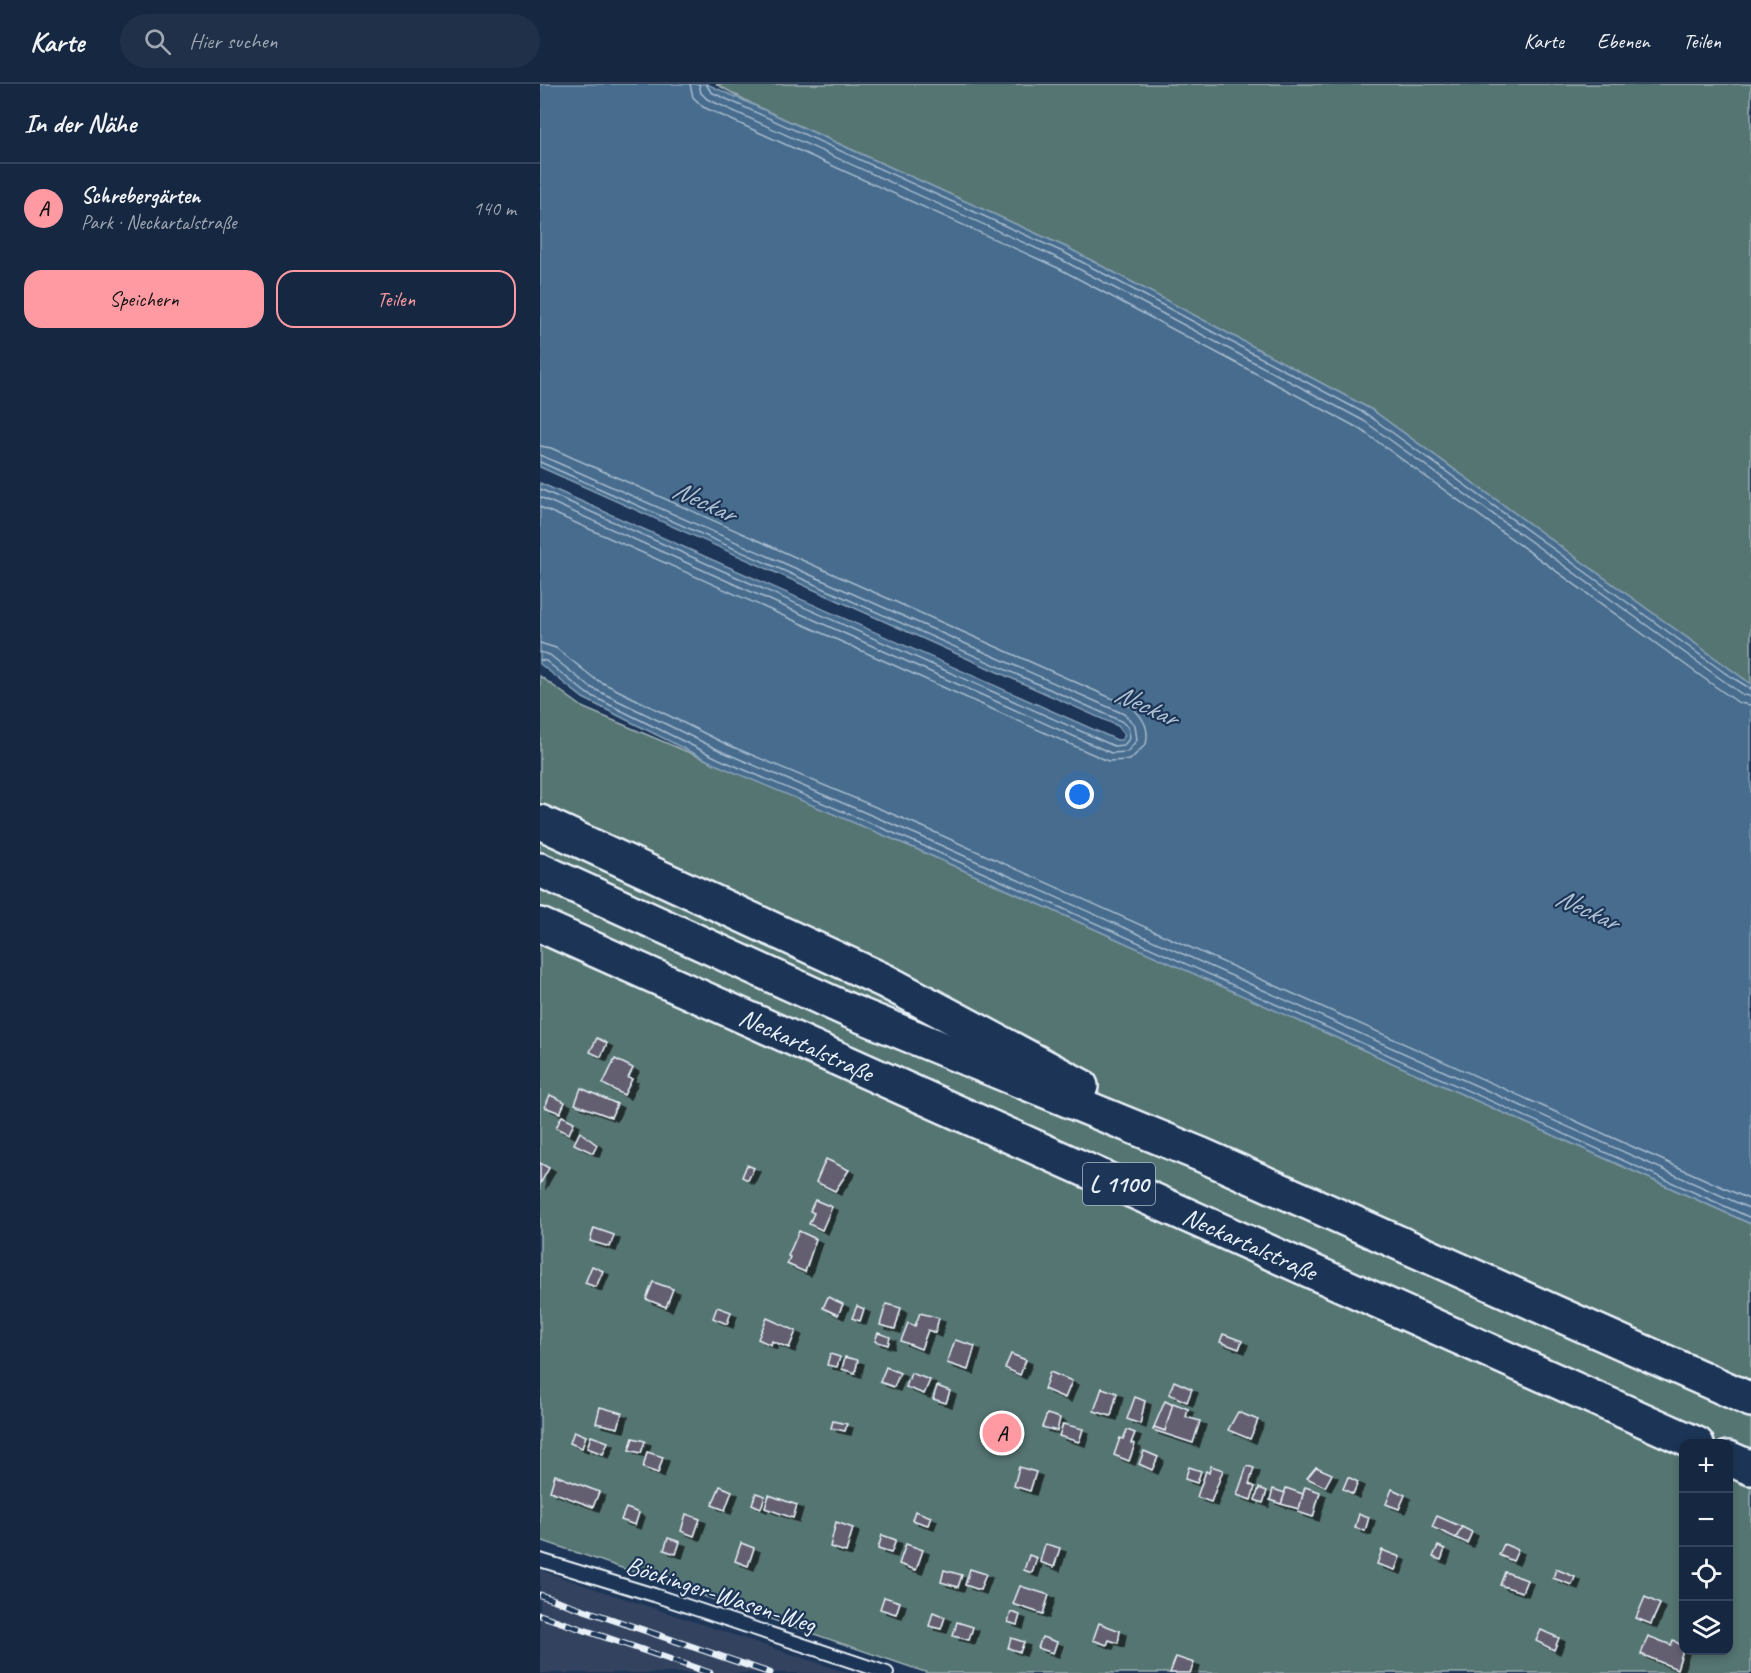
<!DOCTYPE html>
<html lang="de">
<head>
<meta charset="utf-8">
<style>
	:root { --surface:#162841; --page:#1f3048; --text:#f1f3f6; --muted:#9ea6b1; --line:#35445a; --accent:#ff9aa2 }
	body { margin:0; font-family:Caveat,sans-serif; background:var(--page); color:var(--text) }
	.controls { position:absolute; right:18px; bottom:18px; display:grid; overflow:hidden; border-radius:12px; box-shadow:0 3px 9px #0003 }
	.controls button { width:54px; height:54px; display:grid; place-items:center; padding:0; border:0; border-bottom:2px solid var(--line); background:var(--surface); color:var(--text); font:30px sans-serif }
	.you { position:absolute; left:540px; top:711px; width:21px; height:21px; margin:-15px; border:4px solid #fff; border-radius:50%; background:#1a73e8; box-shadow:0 0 0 9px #1a73e833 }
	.badge { display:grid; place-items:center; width:39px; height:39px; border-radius:50%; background:var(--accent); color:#111; font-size:20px; font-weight:700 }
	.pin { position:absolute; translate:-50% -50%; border:3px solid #fff; box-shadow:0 2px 6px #0006 }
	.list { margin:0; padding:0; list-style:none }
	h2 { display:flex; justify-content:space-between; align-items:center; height:78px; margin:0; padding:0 24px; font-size:26px }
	h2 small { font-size:20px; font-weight:400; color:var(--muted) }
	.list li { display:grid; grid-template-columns:39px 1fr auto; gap:18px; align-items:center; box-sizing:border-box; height:90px; padding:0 24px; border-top:2px solid var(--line) }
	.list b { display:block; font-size:22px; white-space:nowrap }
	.list p { margin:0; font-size:20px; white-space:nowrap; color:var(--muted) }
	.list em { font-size:20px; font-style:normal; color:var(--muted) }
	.actions { display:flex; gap:12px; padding:18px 24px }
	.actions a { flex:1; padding:14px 0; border:2px solid var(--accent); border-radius:18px; text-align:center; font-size:21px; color:var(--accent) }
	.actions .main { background:var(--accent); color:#111 }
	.icon { flex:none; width:33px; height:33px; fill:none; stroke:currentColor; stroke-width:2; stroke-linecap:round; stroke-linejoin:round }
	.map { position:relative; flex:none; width:1211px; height:1589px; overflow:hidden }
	header { display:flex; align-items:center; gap:36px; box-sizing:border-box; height:84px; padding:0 30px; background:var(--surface); border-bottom:2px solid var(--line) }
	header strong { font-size:28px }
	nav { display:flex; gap:33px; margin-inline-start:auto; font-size:21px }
	.search { width:420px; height:54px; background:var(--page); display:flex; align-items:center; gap:15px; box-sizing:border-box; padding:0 21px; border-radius:33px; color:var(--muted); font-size:22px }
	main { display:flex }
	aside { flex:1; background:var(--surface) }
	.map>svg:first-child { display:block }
	.built { fill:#32425f }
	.green { fill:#557472; stroke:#9eb2b5; stroke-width:1.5; fill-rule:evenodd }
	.water { fill:#466c8e; stroke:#87a1b8; stroke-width:1.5 }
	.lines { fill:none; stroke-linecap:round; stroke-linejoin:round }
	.shore { stroke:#a7bcce; stroke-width:1.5 }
	.building { fill:#635f71; stroke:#e8f1f8; stroke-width:1.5; filter:url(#shadow) }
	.lane-casing { stroke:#e8f1f8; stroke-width:16 }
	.primary-casing { stroke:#e8f1f8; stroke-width:38 }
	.lane { stroke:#1d3557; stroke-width:12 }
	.primary { stroke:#1d3557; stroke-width:33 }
	.rail-casing { stroke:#e8f1f8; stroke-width:7 }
	.rail { stroke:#1d3557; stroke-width:4.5; stroke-dasharray:14; stroke-linecap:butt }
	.labels { text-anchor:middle; stroke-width:4.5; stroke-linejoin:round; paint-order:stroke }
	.shield { fill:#1d3557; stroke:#abb9c8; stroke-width:1.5 }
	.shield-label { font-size:24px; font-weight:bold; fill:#e8f1f8 }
	.street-label { font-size:26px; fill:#e8f1f8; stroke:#1d3557 }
	.water-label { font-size:27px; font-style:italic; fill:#afc2d3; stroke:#1d3557 }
</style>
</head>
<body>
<header>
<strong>Karte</strong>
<div class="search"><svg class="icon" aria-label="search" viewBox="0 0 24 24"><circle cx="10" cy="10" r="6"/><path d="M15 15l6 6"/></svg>Hier suchen</div>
<nav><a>Karte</a><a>Ebenen</a><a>Teilen</a></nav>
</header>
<main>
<aside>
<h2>In der Nähe<small></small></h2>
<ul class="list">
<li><span class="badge">A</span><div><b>Schrebergärten</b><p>Park · Neckartalstraße</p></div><em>140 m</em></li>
</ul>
<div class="actions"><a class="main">Speichern</a><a>Teilen</a></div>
</aside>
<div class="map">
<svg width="1211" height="1589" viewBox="0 0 1211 1589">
	<defs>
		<filter id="shadow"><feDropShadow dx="6" dy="4" stdDeviation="0" flood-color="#0009"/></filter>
	</defs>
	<rect width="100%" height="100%" fill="#1d3557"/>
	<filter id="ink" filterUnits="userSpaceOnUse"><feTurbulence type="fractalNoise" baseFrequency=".0167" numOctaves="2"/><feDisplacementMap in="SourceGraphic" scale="12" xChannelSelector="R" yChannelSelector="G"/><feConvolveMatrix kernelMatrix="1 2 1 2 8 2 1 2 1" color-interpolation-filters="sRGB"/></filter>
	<g filter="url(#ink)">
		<path class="built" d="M0,1486L65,1508L308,1589H0Z"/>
		<g class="green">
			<path d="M176,0H1211V600L832,326L528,164L214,21Z"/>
			<path d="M0,592L44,624L374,764L1211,1140V1589H388L0,1456ZM1144,1360H1188V1566H1144Z"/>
		</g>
		<path class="water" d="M0,0H167L528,164L832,326L1211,600V1140L374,764L177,681L43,614L0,580V399L577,656H581L585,651L578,642L0,383Z"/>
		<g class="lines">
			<g class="shore">
				<path d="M150,0L153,13L163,23L518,184L820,345L1176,603L1199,619L1211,621"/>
				<path d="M159,0L161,9L167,15L522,176L824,337L1181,595L1203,611L1211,612"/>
				<path d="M166,0L171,8L525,169L828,331L1185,589L1211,605"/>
				<path d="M0,362L11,364L589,622C602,631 610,644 606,660L590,676L568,677L0,423"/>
				<path d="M0,371L584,630L595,641L597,656L587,668L571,669L0,413"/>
				<path d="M0,378L581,637L588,643L590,654L584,661L574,662L0,405"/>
				<path d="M0,559L16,564L55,595L186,660L383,743L1211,1116"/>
				<path d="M0,568L10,571L50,603L183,668L380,752L1211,1125"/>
				<path d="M0,576L6,577L46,609L179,675L377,759L1211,1134"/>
			</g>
		</g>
		<g class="building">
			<path d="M57,954L67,959L61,973L50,968Z"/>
			<path d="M75,975L93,984L88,994L92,995L84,1011L63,1000Z"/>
			<path d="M41,1004L77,1020L71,1033L35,1020Z"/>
			<path d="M10,1011L25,1018L20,1029L5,1023Z"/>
			<path d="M22,1032L34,1038L29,1050L16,1044Z"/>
			<path d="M40,1048L57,1061L53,1069L34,1060Z"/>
			<path d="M286,1075L309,1086L295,1107L276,1098Z"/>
			<path d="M0,1079L9,1084L0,1100Z"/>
			<path d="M207,1081L214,1084L208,1096L202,1093Z"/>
			<path d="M275,1116L292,1123L282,1146L269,1140L274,1129L270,1127Z"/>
			<path d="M54,1144L74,1151L70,1163L50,1157Z"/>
			<path d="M259,1147L276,1155L265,1188L247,1180L250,1173L248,1172Z"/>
			<path d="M52,1182L63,1187L56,1203L45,1199Z"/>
			<path d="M113,1198L133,1205L126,1223L106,1215Z"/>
			<path d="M288,1213L303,1220L298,1231L283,1224Z"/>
			<path d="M346,1220L361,1224L355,1245L340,1241Z"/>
			<path d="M317,1222L324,1225L320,1237L312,1234Z"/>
			<path d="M177,1223L191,1228L187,1240L173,1234Z"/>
			<path d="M380,1229L399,1234L395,1249L388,1246L381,1265L361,1257L368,1239L375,1242Z"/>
			<path d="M227,1234L256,1247L249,1264L232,1257L231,1261L218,1255Z"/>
			<path d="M338,1249L350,1253L348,1261L335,1257Z"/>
			<path d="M683,1250L702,1257L699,1265L680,1258Z"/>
			<path d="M415,1256L435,1262L428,1286L407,1279Z"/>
			<path d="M290,1270L300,1273L297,1283L287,1281Z"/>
			<path d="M471,1270L486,1276L480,1291L465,1284Z"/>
			<path d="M305,1273L318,1276L315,1289L302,1285Z"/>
			<path d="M346,1283L360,1289L354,1303L340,1298Z"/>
			<path d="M510,1288L532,1297L525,1314L504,1305Z"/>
			<path d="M371,1289L390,1296L384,1310L366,1303Z"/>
			<path d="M634,1297L652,1305L647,1318L629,1310Z"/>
			<path d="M397,1302L410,1307L406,1319L393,1315Z"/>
			<path d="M562,1304L577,1309L571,1332L554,1327Z"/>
			<path d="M595,1313L605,1317L600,1340L587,1335Z"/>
			<path d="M625,1317L633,1321L625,1347L614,1343Z"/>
			<path d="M633,1319L648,1325L646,1333L660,1337L653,1359L613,1346L614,1343L625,1347Z"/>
			<path d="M60,1323L82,1329L78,1344L56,1339Z"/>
			<path d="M698,1328L718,1336L710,1355L688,1346Z"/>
			<path d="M507,1330L520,1334L517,1347L502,1343Z"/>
			<path d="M293,1337L307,1340L305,1347L291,1344Z"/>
			<path d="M523,1340L543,1345L539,1358L519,1352Z"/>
			<path d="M587,1346L595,1349L591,1359L595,1360L589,1377L574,1371L580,1354L583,1355Z"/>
			<path d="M34,1347L46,1352L42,1364L30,1359Z"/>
			<path d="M51,1352L68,1358L63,1370L47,1364Z"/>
			<path d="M93,1354L105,1357L101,1369L89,1366Z"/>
			<path d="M604,1367L618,1373L612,1386L599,1380Z"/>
			<path d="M107,1368L123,1373L118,1389L103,1384Z"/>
			<path d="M671,1382L683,1386L671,1418L657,1413L666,1387L669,1389Z"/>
			<path d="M707,1382L714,1384L709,1400L715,1403L711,1416L697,1411Z"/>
			<path d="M479,1383L496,1388L490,1407L474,1402Z"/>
			<path d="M649,1383L661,1387L657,1399L645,1395Z"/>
			<path d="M776,1383L792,1390L785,1403L767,1394Z"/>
			<path d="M15,1391L59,1408L53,1423L10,1407Z"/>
			<path d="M808,1393L818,1398L813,1410L803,1405Z"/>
			<path d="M180,1402L192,1407L185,1426L172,1421Z"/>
			<path d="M765,1403L780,1408L773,1433L758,1428Z"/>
			<path d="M719,1404L727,1407L723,1419L715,1416Z"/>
			<path d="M746,1404L763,1410L759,1425L741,1420Z"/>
			<path d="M733,1405L745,1409L741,1420L730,1416Z"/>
			<path d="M852,1405L865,1411L859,1425L846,1420Z"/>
			<path d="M216,1409L225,1412L221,1424L212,1420Z"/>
			<path d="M229,1411L257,1421L253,1434L225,1424Z"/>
			<path d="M86,1424L99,1429L95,1441L81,1436Z"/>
			<path d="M375,1427L391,1433L388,1441L372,1436Z"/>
			<path d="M146,1430L160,1435L154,1452L141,1447Z"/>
			<path d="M819,1430L829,1433L825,1447L815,1444Z"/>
			<path d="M897,1432L922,1443L916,1454L892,1443Z"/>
			<path d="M296,1438L313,1444L306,1468L290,1463Z"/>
			<path d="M922,1443L932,1448L927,1459L916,1454Z"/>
			<path d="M342,1451L356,1456L351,1469L338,1465Z"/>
			<path d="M128,1454L140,1458L136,1470L124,1466Z"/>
			<path d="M201,1459L214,1464L208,1482L195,1477Z"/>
			<path d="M366,1460L383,1466L376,1486L359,1480Z"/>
			<path d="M505,1460L520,1464L514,1483L500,1478Z"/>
			<path d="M964,1460L978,1466L973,1477L959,1471Z"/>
			<path d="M898,1462L905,1465L901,1476L893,1473Z"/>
			<path d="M842,1466L860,1473L855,1486L837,1480Z"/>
			<path d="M489,1471L497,1474L492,1489L484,1486Z"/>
			<path d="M430,1485L446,1490L440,1506L425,1501Z"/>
			<path d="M1016,1485L1035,1493L1032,1501L1013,1494Z"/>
			<path d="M404,1486L422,1491L418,1503L401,1498Z"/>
			<path d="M965,1488L987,1496L982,1508L960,1501Z"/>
			<path d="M480,1502L509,1511L503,1530L473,1520Z"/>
			<path d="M344,1513L360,1518L356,1530L340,1525Z"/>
			<path d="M1105,1513L1120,1520L1111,1540L1096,1534Z"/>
			<path d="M393,1528L405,1533L401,1545L389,1542Z"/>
			<path d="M471,1528L480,1531L477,1541L468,1538Z"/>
			<path d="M417,1538L433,1543L429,1556L413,1552Z"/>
			<path d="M559,1539L580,1547L578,1559L569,1556L567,1561L553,1556Z"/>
			<path d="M1001,1546L1019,1554L1014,1566L996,1557Z"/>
			<path d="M1108,1552L1131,1561L1133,1556L1144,1563L1137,1585L1101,1570Z"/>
			<path d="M502,1553L517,1558L513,1569L498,1564Z"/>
			<path d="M471,1554L484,1558L480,1568L468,1564Z"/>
			<path d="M636,1573L654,1579L650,1589H630Z"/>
		</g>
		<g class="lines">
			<g class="lane-casing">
				<path id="lane" d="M0,1476L114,1511L347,1589"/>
			</g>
			<g class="primary-casing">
				<g id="primary">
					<path d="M0,738L345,897L541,1002"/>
					<path d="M0,786L310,927L662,1071L1211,1316"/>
					<path id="s1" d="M0,841L1157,1360"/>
					<path d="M1188,1374L1211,1384"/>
				</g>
			</g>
			<use href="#lane" class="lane"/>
			<use href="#primary" class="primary"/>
			<g class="rail-casing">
				<g id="rail">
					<path d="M0,1511L230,1589"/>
					<path d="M0,1531L170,1589"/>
				</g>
			</g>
			<use href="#rail" class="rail"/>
		</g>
	</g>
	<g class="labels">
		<rect class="shield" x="543" y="1079" width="72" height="42" rx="4.5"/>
		<g class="shield-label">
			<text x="579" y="1108">L 1100</text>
		</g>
		<g class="street-label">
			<text dy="9" stroke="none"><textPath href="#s1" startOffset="292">Neckartalstraße</textPath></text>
			<text dy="9" stroke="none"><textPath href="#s1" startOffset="778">Neckartalstraße</textPath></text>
			<text transform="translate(181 1510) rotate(18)" y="9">Böckinger-Wasen-Weg</text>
		</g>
		<g class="water-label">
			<text transform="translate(164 417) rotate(25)" y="9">Neckar</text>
			<text transform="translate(606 621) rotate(25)" y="9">Neckar</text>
			<text transform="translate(1047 825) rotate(25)" y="9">Neckar</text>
		</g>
	</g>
</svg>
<div class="controls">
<button>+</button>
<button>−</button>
<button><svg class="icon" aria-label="locate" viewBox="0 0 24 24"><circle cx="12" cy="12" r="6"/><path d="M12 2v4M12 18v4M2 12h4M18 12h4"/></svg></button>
<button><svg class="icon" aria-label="layers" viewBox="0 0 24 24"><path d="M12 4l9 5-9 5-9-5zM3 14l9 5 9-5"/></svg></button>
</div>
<div class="you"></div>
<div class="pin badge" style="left:462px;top:1349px">A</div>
</div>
</main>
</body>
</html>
